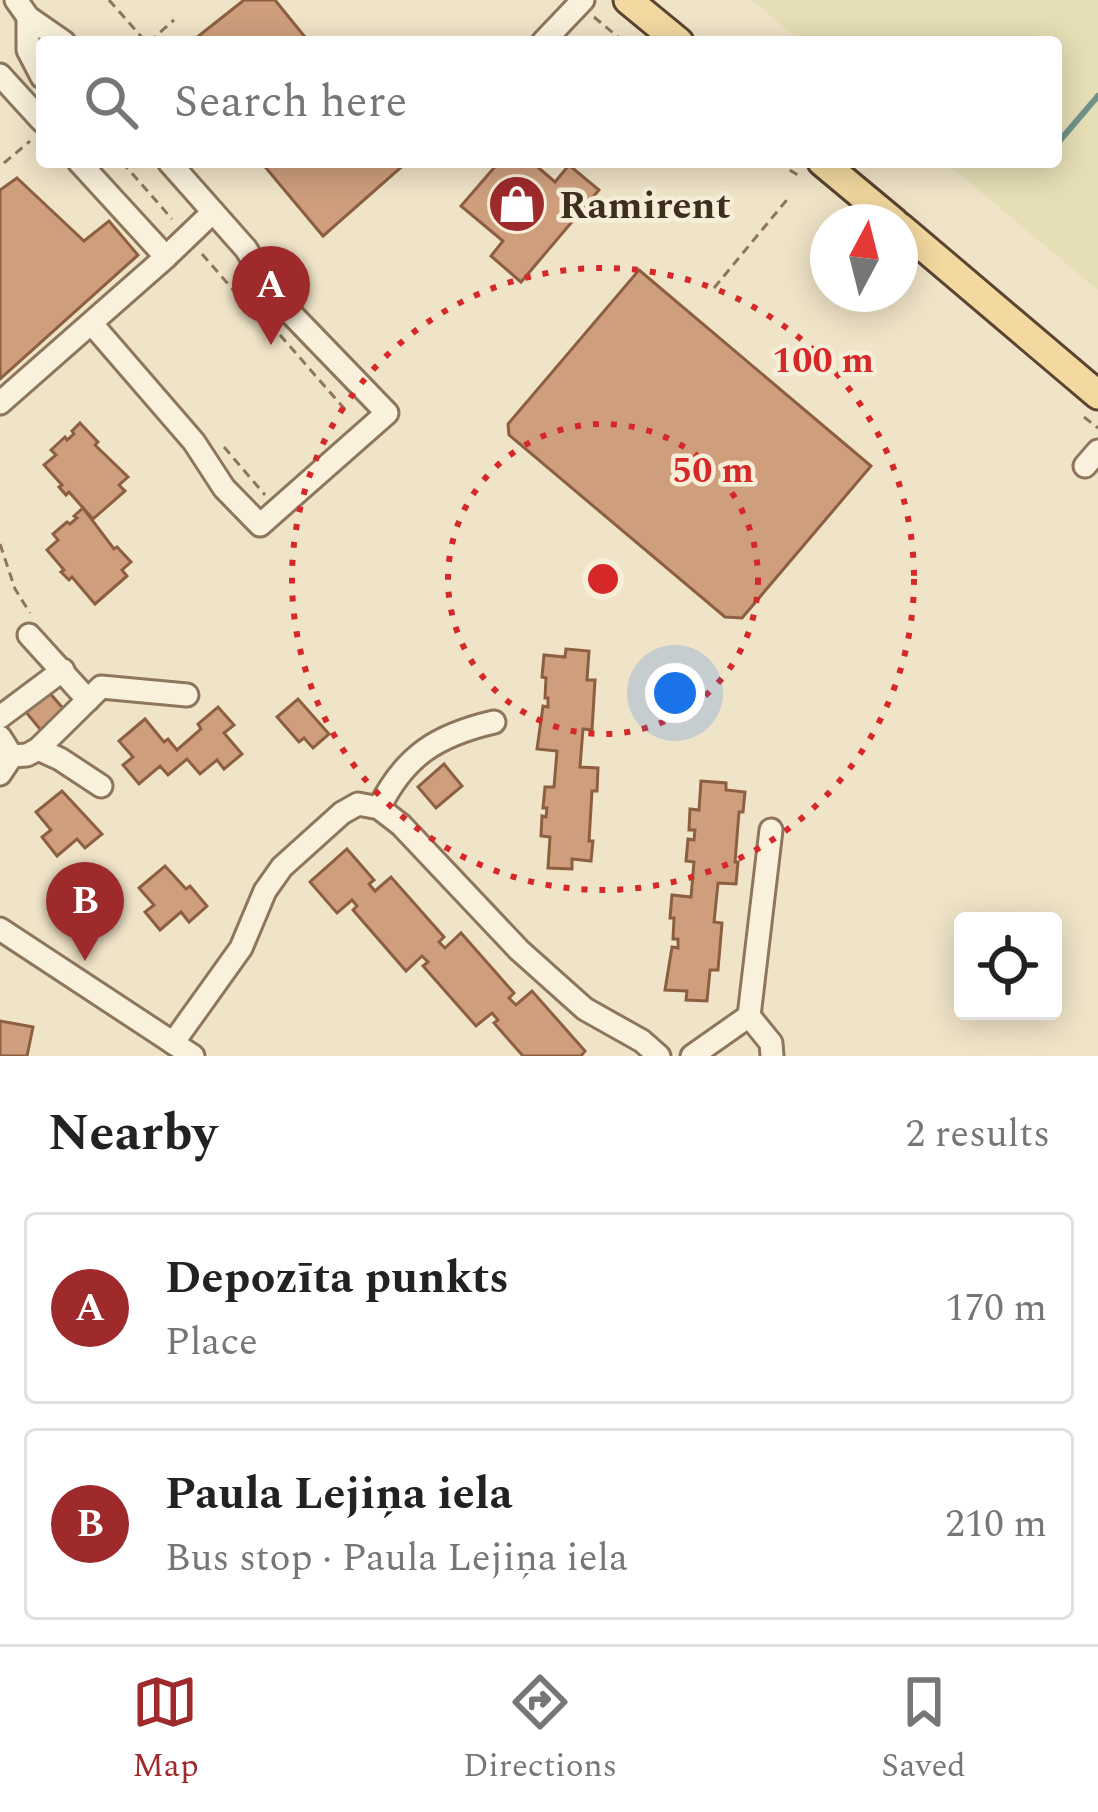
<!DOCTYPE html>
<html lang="en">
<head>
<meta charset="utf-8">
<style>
	:root { --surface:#fff; --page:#f2f2f2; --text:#222; --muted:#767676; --line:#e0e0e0; --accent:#9e2a2b }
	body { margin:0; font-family:Spectral,serif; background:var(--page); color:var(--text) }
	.controls { position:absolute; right:36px; bottom:36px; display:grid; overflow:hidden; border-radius:12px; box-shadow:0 6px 30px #0003 }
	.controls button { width:108px; height:108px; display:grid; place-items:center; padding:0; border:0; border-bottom:3px solid var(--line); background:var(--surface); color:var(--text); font:60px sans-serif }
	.compass { position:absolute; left:810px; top:204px; width:108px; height:108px; border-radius:50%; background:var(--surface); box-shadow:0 6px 30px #0003; rotate:7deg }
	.you { position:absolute; left:675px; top:693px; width:42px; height:42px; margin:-30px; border:9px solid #fff; border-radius:50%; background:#1a73e8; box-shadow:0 0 0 18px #1a73e833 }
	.badge { display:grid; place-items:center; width:78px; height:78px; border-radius:50%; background:var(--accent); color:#fff; font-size:39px; font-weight:700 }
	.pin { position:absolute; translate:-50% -99px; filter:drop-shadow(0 3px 6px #0008) }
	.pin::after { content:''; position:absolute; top:63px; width:42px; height:36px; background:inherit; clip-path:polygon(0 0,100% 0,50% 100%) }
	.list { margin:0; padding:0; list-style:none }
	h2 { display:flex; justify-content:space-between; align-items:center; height:156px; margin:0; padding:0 48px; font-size:51px }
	h2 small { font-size:39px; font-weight:400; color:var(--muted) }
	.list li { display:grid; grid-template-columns:78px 1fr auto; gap:36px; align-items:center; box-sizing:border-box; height:192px; margin:0 24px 24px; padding:0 24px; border:3px solid var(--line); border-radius:12px }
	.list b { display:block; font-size:45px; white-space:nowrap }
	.list p { margin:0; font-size:39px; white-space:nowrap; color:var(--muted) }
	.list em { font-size:39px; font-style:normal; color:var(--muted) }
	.icon { flex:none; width:66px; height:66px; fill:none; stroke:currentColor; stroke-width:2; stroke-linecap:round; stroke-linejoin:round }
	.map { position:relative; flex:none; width:1098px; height:1056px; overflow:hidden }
	.search { position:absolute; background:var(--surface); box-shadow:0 6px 30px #0003; left:36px; right:36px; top:36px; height:132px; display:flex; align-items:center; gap:30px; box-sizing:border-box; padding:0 42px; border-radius:12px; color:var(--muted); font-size:45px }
	.sheet { height:588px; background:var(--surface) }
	nav { display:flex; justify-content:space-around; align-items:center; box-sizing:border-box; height:168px; border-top:3px solid var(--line); background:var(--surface); font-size:33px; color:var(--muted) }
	nav a { display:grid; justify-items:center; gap:6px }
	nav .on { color:var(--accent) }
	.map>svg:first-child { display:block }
	.farmland { fill:#e6deb5 }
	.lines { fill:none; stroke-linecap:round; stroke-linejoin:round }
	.stream { stroke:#6f938a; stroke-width:6 }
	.building { fill:#cf9f7d; stroke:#8d5f41; stroke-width:3 }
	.minor-casing { stroke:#8d765c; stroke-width:27 }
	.major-casing { stroke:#5b4430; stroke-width:33 }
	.path { stroke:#8d765c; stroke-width:3; stroke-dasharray:9 6; stroke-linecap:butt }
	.minor { stroke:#faf1dc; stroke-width:21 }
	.major { stroke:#f3d9a0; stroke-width:27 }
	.ring { fill:none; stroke:#d62828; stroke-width:6; stroke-dasharray:6 12 }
	.labels { text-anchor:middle; stroke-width:9; stroke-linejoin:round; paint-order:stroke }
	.poi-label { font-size:39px; font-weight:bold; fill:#3d2e20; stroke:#f7eed8; text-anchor:start }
	.centre { fill:#d62828; stroke:#f7eed8; stroke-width:6 }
	.ring-label { font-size:36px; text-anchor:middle; font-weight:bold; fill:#d62828; stroke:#f7eed8; stroke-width:9; stroke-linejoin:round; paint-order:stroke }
</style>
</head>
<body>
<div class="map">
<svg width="1098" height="1056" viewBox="0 0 1098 1056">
	<rect width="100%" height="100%" fill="#f0e4c8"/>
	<path class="farmland" d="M752,0H1098V290L945,162H1056V42H802Z"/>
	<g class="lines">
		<path class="stream" d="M1056,145L1098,96"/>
	</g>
	<g class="building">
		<path d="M244,0H275L309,42H191Z"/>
		<path d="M261,162H405L406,163L323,236Z"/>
		<path d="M499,162H532L555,182L569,165L599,190L521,282L491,256L503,241L461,206Z"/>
		<path d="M17,178L84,241L109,221L138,255L0,379V190Z"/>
		<path d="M639,270L871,466L742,618L725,617L509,435L508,424Z"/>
		<path d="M80,423L98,442L95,445L128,477L119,485L125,491L93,519L69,492L66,495L59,487L62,485L44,465L56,455L51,450L65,437L67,440L74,434L72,431Z"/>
		<path d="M83,508L114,549L117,547L131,562L122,570L127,576L95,604L72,577L69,580L61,572L64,570L47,550L58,540L53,534L67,522L70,524L77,518L74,516Z"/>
		<path d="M566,649L589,651L587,680H595L592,730L583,729L580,767L598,768L597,791H592L589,841H593L591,861L572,859V869L548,868L550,837L541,836L542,816L546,817L547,808H543L545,787H554L557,751L537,749L543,706L548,707V698H545L546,678L542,677L544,655L565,657Z"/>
		<path d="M48,691L68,714L44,734L25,711Z"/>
		<path d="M298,699L329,734L313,748L304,738L299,742L277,717Z"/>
		<path d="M218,707L234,725L224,733L242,754L224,769L217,760L200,774L187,759L168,775L160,766L139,784L123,765L133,757L119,741L145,719L164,742L168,739L177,750L201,729L198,724Z"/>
		<path d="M444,764L462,786L436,808L418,787Z"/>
		<path d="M701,781L726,783V790L745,792L743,812H739L735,862H738L736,884L718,883L714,922L722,923L718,970H710L707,1001L686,1000L687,991L665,990L672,947L678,948V939H673L674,918H670L672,895L691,897L694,862L686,861L688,839L694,840L695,830H689L690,809L699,810Z"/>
		<path d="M62,791L102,834L85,848L77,839L57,856L42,837L51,830L36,812Z"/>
		<path d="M347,849L374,880L369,884L375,891L391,877L444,937L439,942L445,948L461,933L514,993L509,998L516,1005L532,991L585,1051L581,1056H523L494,1023L498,1020L492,1013L476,1026L423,966L428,962L422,956L406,971L353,910L357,906L352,900L337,913L310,882Z"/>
		<path d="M165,866L186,889L190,886L207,906L189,922L181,912L160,930L145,912L154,905L139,888Z"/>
		<path d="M0,1021L33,1027L27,1056H0Z"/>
	</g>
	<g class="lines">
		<g class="minor-casing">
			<g id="minor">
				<path d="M16,0L28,17L64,42"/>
				<path d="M28,17V50L42,77"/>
				<path d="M543,42L583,0"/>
				<path d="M0,75L42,121"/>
				<path d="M166,257L213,212"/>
				<path d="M92,324L194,442L224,488L260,525L387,413L276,298L246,249L169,162"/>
				<path d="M0,403L166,257L79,162"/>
				<path d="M1085,466L1098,451"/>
				<path d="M29,635L88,700"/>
				<path d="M0,717L63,670"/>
				<path d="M0,737L12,756L0,774"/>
				<path d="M38,749L60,759L101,786"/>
				<path d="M12,756L27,755L38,749L101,687L187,695"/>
				<path d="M379,808C405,755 438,735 494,722"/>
				<path d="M0,929L193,1056"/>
				<path d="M749,1016L771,1043L772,1056"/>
				<path d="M173,1043L241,948L265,891L282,867L342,813L358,804L379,808L401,825L519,950L585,1009L642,1041L659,1056"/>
				<path d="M692,1056L749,1016L771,830"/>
			</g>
		</g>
		<g class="major-casing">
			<g id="major">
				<path d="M628,0L679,42"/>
				<path d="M822,162L894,222"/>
				<path d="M900,227L1098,395"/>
			</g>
		</g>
		<g class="path">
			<path d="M109,0L146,42"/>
			<path d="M594,17L624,42"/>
			<path d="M149,42L174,20"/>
			<path d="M122,162L172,219"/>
			<path d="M777,162L801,177"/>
			<path d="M4,163L30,141"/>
			<path d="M202,254L256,316L270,324"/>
			<path d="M714,288L790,196"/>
			<path d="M280,335L349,414"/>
			<path d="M1084,417L1098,428"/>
			<path d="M224,447L265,495"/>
			<path d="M0,544L15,589L30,613"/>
		</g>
		<use href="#minor" class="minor"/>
		<use href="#major" class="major"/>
	</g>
	<g class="ring">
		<circle cx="603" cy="579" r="155"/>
		<circle cx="603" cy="579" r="311"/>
	</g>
	<defs>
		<g id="shop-disc" transform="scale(3)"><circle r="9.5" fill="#9e2a2b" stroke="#f7eed8"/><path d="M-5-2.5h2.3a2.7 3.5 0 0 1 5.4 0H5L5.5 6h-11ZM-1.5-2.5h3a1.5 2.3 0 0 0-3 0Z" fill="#fff"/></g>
	</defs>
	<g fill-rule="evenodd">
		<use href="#shop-disc" x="517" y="204"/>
	</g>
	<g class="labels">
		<g class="poi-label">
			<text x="559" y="218">Ramirent</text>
		</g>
	</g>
	<circle cx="603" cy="579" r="18" class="centre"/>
	<g class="ring-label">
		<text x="823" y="372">100 m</text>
		<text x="713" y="482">50 m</text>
	</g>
</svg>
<div class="controls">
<button><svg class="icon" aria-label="locate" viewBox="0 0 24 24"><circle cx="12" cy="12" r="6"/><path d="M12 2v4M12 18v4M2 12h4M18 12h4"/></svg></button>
</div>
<svg class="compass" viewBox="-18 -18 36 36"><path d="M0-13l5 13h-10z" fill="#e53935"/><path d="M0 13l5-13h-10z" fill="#767676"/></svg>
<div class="you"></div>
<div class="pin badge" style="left:271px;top:345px">A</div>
<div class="pin badge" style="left:85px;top:961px">B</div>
<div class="search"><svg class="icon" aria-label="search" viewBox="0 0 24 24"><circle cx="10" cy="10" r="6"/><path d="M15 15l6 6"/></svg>Search here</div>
</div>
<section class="sheet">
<h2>Nearby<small>2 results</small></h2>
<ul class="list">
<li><span class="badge">A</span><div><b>Depozīta punkts</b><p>Place</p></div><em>170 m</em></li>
<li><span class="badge">B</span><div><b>Paula Lejiņa iela</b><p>Bus stop · Paula Lejiņa iela</p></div><em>210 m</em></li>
</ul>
</section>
<nav>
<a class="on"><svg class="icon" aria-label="map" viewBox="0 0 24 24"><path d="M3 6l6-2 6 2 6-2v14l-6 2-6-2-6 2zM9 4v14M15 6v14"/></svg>Map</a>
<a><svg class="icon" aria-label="directions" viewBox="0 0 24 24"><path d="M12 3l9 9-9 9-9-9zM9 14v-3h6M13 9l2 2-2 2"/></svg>Directions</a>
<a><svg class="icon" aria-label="saved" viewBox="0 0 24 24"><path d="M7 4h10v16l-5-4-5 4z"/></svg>Saved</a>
</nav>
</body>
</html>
